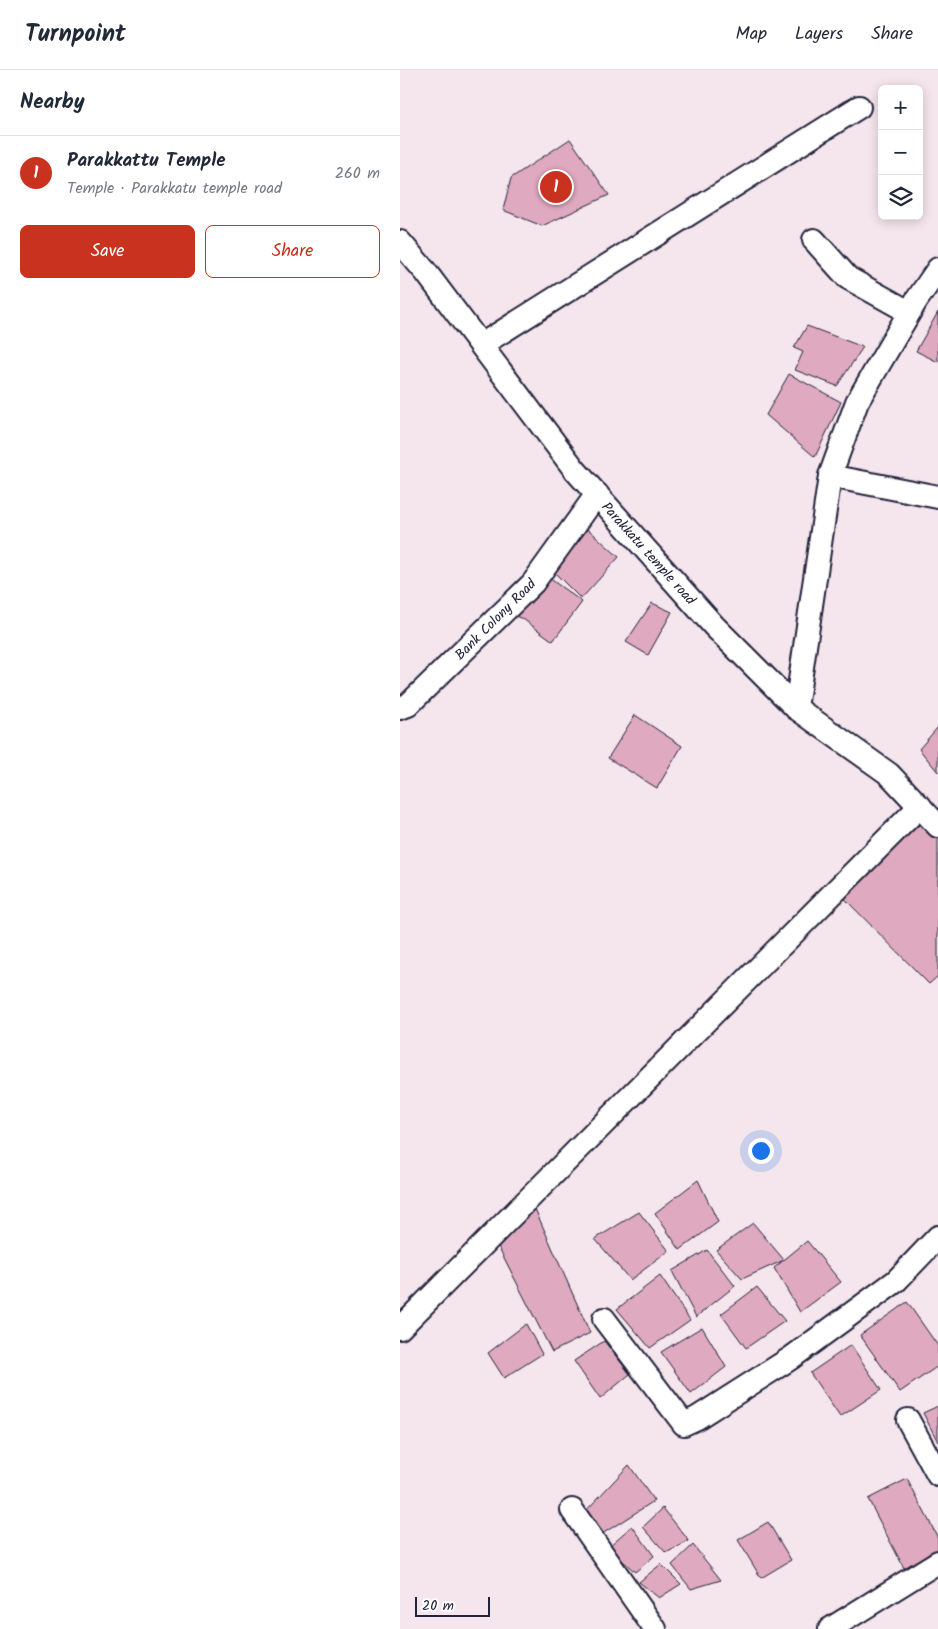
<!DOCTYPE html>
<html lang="en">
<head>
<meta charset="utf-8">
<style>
	:root { --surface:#fff; --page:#f6f6f7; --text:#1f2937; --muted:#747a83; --line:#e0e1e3; --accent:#c8321e }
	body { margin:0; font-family:Kalam,sans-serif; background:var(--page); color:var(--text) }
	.controls { position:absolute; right:15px; top:15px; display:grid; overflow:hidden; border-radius:8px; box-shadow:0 2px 12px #0003 }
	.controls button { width:45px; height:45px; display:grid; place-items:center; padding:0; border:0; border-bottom:1px solid var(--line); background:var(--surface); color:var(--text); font:25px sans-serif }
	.scale { position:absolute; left:15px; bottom:12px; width:75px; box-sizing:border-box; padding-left:5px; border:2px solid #22223b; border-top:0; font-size:14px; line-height:18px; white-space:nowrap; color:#22223b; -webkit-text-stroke:4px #fff; paint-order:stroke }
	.you { position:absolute; left:360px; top:1080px; width:18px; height:18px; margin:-12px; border:4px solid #fff; border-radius:50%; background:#1a73e8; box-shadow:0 0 0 8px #1a73e833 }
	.badge { display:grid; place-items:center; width:32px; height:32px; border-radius:50%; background:var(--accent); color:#fff; font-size:16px; font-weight:700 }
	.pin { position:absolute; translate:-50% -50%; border:2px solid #fff; box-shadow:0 1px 5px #0006 }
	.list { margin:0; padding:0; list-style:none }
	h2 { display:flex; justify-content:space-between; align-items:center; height:65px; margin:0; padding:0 20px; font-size:21px }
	h2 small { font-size:16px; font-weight:400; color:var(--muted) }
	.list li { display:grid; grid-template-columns:32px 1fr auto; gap:15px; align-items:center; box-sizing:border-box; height:75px; padding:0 20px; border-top:1px solid var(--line) }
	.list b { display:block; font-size:19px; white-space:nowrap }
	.list p { margin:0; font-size:16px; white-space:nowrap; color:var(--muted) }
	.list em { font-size:16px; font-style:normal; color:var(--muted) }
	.actions { display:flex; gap:10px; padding:15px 20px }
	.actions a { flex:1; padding:11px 0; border:1px solid var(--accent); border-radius:8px; text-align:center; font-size:18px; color:var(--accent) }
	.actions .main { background:var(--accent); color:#fff }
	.icon { flex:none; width:28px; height:28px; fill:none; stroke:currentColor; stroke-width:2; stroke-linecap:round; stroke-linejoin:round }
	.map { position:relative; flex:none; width:538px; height:1559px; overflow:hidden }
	header { display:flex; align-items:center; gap:30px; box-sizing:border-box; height:70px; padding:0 25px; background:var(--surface); border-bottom:1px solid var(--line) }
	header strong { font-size:24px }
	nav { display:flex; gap:28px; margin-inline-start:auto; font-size:18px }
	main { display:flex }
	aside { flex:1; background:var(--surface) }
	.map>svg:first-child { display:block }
	.building { fill:#dfa9c0; stroke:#22223b }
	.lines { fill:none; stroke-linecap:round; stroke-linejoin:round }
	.minor-casing { stroke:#22223b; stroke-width:26 }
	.minor { stroke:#fff; stroke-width:22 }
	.labels { text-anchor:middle; stroke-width:4; stroke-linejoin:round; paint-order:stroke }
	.street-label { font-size:14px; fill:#22223b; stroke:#fff }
</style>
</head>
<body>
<header>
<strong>Turnpoint</strong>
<nav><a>Map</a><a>Layers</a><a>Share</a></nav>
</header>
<main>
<aside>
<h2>Nearby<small></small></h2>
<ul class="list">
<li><span class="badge">1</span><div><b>Parakkattu Temple</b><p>Temple · Parakkatu temple road</p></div><em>260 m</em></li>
</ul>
<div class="actions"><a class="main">Save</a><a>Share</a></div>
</aside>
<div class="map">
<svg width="538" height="1559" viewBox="0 0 538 1559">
	<rect width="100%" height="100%" fill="#f5e5ec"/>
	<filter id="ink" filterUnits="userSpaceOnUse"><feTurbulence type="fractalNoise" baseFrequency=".02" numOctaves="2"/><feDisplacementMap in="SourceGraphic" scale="10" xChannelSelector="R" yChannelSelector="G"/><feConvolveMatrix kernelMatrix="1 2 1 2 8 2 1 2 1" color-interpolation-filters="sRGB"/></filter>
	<g filter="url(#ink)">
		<g class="building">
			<path d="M170,69L209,125L142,156L103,140L111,108Z"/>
			<path d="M538,242V292L516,281Z"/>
			<path d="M407,256L463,277L437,316L395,300L403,282L394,278Z"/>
			<path d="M389,304L441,332L415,387L366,345Z"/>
			<path d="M188,459L219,487L181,529L154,502Z"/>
			<path d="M145,505L182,532L153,571L123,549L115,546Z"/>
			<path d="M252,533L272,542L248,585L226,572Z"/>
			<path d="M235,645L282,676L257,718L208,688Z"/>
			<path d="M538,657V702L519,679Z"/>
			<path d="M524,751L538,769V906L529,914L443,827L492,778Z"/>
			<path d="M298,1110L318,1152L280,1180L255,1143Z"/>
			<path d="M135,1139L190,1263L152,1282L96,1172Z"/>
			<path d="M239,1142L269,1181L230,1210L195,1169Z"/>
			<path d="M353,1153L384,1190L342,1209L316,1180Z"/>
			<path d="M407,1171L441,1212L400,1242L374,1198Z"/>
			<path d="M307,1180L335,1216L296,1247L272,1201Z"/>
			<path d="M260,1206L290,1250L250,1278L217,1239Z"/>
			<path d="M357,1217L385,1251L346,1278L321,1244Z"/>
			<path d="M507,1232L538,1276V1296L500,1322L460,1265Z"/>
			<path d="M126,1254L142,1284L104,1308L88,1283Z"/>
			<path d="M302,1257L326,1297L291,1324L261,1282Z"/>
			<path d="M204,1271L230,1304L200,1329L174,1291Z"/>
			<path d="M451,1275L481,1320L440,1347L410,1303Z"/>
			<path d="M538,1336V1372L523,1343Z"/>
			<path d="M229,1395L254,1431L202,1464L183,1444Z"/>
			<path d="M507,1409L538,1468V1483L505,1500L468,1429Z"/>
			<path d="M263,1438L289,1471L266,1483L243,1457Z"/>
			<path d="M368,1452L391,1490L361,1508L338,1470Z"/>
			<path d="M232,1456L254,1486L235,1502L208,1477Z"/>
			<path d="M293,1475L321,1510L291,1519L272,1495Z"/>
			<path d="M261,1494L281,1514L259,1528L239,1512Z"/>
		</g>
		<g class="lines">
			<g class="minor-casing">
				<g id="minor">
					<path d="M414,170L448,208L509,242"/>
					<path d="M0,172L25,201L175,400L314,556L396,638L489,704L538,756"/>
					<path d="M81,275L459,37"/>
					<path d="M430,406L538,427"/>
					<path d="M0,638L8,635L133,513L197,424"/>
					<path d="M396,638L430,406L457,332L516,231L538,199"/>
					<path d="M204,1249L284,1354L297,1348L391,1288L496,1211L538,1167"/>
					<path d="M0,1258L520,736"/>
					<path d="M508,1350L538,1405"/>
					<path d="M172,1440L255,1559"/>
					<path d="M430,1559L538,1492"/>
				</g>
			</g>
			<use href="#minor" class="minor"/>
		</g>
	</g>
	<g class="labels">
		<g class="street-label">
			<text transform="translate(249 483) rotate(48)" y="5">Parakkatu temple road</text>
			<text transform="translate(95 549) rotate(-45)" y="5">Bank Colony Road</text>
		</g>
	</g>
</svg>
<div class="controls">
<button>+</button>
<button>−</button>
<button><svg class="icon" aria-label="layers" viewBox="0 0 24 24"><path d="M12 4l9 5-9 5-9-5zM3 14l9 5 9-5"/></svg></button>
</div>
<div class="scale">20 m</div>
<div class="you"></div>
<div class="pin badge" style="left:156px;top:117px">1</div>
</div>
</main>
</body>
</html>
